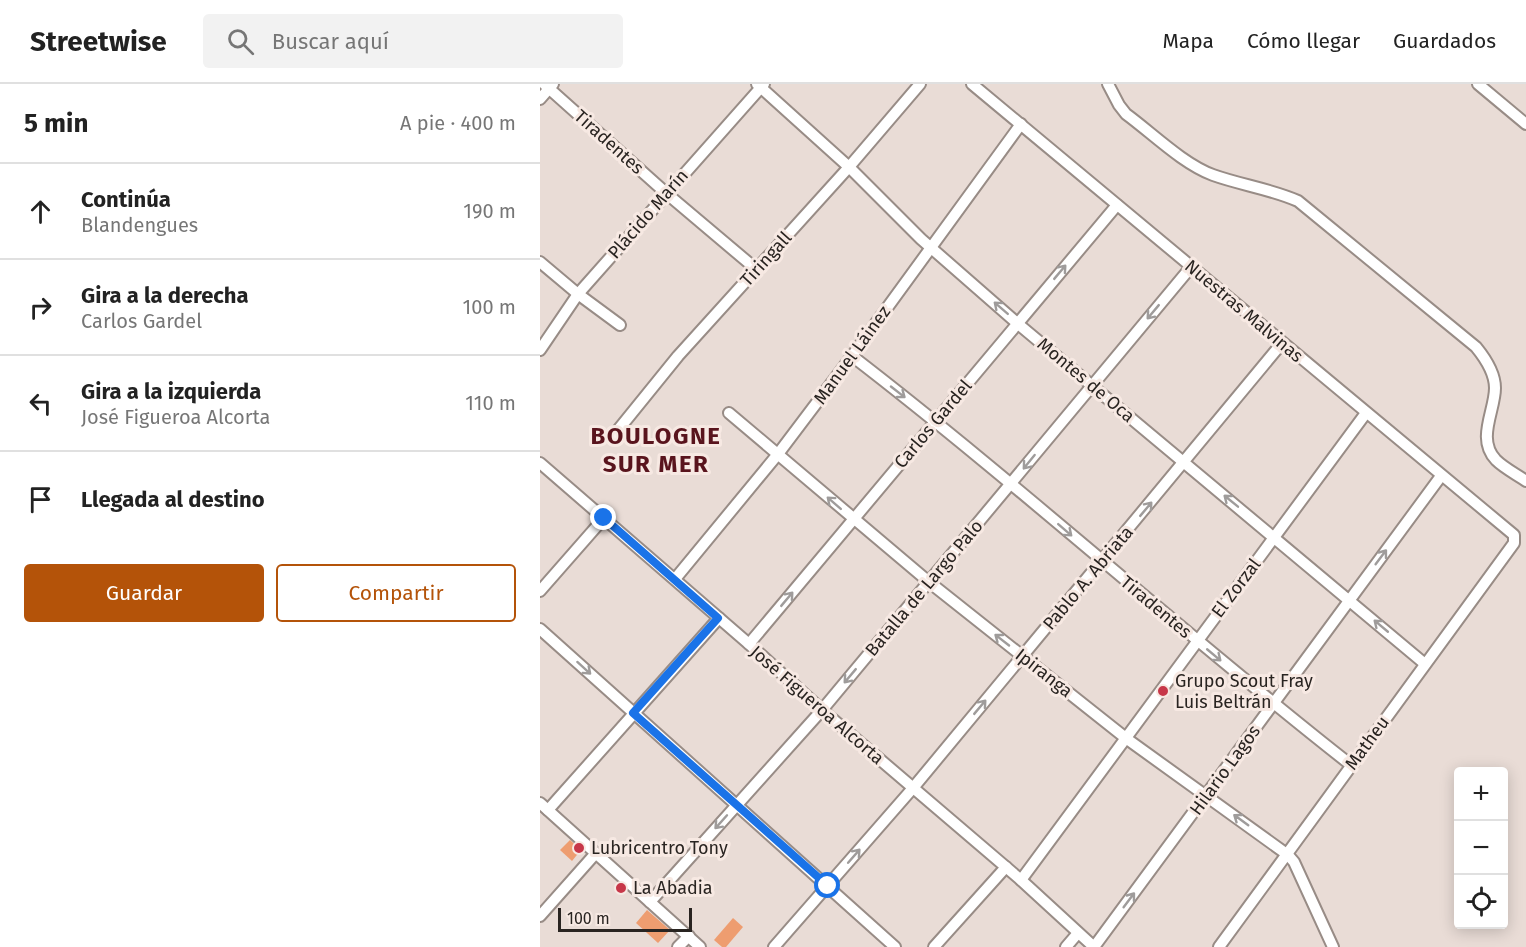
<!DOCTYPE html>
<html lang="es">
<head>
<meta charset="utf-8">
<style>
	:root { --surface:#fff; --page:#f2f2f2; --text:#222; --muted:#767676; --line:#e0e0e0; --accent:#b45309 }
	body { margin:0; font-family:"Fira Sans",sans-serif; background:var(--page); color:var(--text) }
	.controls { position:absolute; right:18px; bottom:18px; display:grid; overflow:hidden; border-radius:6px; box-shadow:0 3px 15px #0003 }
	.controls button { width:54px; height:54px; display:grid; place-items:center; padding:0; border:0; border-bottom:2px solid var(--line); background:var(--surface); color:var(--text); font:30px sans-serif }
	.scale { position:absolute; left:18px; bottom:15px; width:134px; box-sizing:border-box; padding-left:6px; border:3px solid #292421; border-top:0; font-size:16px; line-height:21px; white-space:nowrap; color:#292421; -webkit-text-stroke:4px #f7e9e3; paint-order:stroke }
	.stop { position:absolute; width:18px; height:18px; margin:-14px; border:4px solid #1a73e8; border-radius:50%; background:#fff }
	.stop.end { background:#1a73e8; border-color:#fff; box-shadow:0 2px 6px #0008 }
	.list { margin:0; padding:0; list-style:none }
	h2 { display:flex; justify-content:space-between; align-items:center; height:78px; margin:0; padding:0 24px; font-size:26px }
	h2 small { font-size:20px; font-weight:400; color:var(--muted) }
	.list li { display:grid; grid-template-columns:39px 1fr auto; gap:18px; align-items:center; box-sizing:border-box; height:96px; padding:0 24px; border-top:2px solid var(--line) }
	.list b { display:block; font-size:22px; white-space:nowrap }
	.list p { margin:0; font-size:20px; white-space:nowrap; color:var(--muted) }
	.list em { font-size:20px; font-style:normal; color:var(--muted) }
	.actions { display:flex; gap:12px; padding:18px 24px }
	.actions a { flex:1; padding:14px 0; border:2px solid var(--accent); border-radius:6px; text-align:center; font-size:21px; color:var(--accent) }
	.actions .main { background:var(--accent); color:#fff }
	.icon { flex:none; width:33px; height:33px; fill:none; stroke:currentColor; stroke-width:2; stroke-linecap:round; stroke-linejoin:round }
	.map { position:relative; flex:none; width:986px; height:863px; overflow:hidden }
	header { display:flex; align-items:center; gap:36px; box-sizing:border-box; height:84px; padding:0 30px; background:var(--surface); border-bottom:2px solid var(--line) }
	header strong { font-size:28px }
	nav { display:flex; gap:33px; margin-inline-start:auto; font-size:21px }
	.search { width:420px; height:54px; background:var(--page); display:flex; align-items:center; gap:15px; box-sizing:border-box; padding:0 21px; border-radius:6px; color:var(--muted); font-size:22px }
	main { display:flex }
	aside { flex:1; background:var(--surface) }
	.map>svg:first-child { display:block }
	.building { fill:#ee9d70 }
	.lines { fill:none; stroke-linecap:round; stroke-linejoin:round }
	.minor-casing { stroke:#988c86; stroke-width:14 }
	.minor { stroke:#fff; stroke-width:10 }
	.oneway { stroke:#9f9c9b }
	.route { stroke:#1a73e8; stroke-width:8 }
	.poi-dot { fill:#c73749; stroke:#f7e9e3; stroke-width:2 }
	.labels { text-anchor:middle; stroke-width:6; stroke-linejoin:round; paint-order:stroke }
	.street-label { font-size:18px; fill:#292421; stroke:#f7e9e3 }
	.poi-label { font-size:18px; fill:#292421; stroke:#f7e9e3; text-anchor:start }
	.district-label { font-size:24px; font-weight:bold; letter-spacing:1.5px; fill:#59141d; stroke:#f7e9e3 }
</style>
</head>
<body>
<header>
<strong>Streetwise</strong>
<div class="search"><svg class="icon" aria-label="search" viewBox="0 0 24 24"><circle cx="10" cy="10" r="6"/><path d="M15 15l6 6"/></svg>Buscar aquí</div>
<nav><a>Mapa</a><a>Cómo llegar</a><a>Guardados</a></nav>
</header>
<main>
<aside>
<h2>5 min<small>A pie · 400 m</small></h2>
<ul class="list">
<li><svg class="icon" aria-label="ahead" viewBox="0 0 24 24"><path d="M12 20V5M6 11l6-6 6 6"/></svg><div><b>Continúa</b><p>Blandengues</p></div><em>190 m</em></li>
<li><svg class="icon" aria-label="right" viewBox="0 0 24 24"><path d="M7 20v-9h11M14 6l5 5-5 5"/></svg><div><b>Gira a la derecha</b><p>Carlos Gardel</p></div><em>100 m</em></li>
<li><svg class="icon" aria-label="left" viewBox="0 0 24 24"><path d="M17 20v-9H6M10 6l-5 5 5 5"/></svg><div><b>Gira a la izquierda</b><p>José Figueroa Alcorta</p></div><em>110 m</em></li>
<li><svg class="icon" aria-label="arrive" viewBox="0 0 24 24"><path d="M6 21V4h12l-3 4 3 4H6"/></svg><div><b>Llegada al destino</b></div></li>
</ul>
<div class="actions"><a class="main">Guardar</a><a>Compartir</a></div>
</aside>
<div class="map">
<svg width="986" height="863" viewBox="0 0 986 863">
	<rect width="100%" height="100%" fill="#e9dcd6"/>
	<g class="building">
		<path d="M30,756L41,766L32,777L20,766Z"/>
		<path d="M107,826L130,846L118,859L96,839Z"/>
		<path d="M193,834L203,843L186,863H182L174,856Z"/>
	</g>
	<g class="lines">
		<g class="minor-casing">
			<g id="minor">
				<path d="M4,0L126,109L216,185"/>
				<path d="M217,0L309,83L381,155L477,239L885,580"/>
				<path d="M432,0L974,451V459L679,863"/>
				<path d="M568,0L579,21L586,30C612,49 643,80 673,91C701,101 731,105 758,117L936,263C945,274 955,289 955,304C955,327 936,355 956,376C964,384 976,390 986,397"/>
				<path d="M938,0L986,40"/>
				<path d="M0,15L13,0"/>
				<path d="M0,178L38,210L80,241"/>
				<path d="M0,266L38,210L224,0"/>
				<path d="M312,272C482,403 641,548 811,681"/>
				<path d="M189,329L389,498L587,655L748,771L754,778L793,863"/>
				<path d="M74,351L138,272L309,83L380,0"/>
				<path d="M0,379L209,560L282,626L481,796L554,863"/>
				<path d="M135,495L238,370L312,272L481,40"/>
				<path d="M0,507L64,434"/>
				<path d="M0,545L355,863"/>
				<path d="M209,560L577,121"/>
				<path d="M0,719L160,863"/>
				<path d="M8,726L179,534"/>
				<path d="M481,796L826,329"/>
				<path d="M110,818L282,626L651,183"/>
				<path d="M0,832L56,769"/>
				<path d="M138,863L149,852"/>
				<path d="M234,863L373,704L742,259"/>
				<path d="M394,863L466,783"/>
				<path d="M526,863L538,849"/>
				<path d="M554,863L901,392"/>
			</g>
		</g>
		<use href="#minor" class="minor"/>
	</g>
	<defs><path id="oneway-shaft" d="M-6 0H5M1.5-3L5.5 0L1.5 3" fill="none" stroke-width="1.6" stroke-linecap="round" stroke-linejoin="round" transform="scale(1.5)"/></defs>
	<g class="oneway">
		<use href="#oneway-shaft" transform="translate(520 188) rotate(-50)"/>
		<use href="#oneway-shaft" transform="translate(461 224) rotate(-139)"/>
		<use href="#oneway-shaft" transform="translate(613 228) rotate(130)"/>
		<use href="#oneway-shaft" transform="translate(358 308) rotate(38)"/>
		<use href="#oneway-shaft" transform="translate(489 378) rotate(129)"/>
		<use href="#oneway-shaft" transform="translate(691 417) rotate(-141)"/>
		<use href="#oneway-shaft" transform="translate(294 419) rotate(-139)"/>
		<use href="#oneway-shaft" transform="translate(606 425) rotate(-50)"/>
		<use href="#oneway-shaft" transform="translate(525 446) rotate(41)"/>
		<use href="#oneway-shaft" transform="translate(841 473) rotate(-53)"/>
		<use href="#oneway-shaft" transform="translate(247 515) rotate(-50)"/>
		<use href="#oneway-shaft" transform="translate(841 542) rotate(-140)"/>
		<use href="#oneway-shaft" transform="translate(462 556) rotate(-142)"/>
		<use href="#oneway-shaft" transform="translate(674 571) rotate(40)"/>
		<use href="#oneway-shaft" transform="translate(44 584) rotate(42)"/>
		<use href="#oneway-shaft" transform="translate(310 592) rotate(130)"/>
		<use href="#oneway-shaft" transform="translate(440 623) rotate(-50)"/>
		<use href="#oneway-shaft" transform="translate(701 736) rotate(-144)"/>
		<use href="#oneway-shaft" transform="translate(181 738) rotate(132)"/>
		<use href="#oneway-shaft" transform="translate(314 772) rotate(-49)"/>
		<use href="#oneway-shaft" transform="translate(589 816) rotate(-53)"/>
	</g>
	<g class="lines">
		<path class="route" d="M64,434L178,534L93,629L288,802"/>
	</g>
	<g class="poi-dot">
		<circle cx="623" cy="607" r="6"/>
		<circle cx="39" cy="764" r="6"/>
		<circle cx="81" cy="804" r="6"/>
	</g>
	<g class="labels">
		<g class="street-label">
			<text transform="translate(69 58) rotate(42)" y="6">Tiradentes</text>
			<text transform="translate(108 130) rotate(-49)" y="6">Plácido Marín</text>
			<text transform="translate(226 175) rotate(-48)" y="6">Tiringall</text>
			<text transform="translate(704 227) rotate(40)" y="6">Nuestras Malvinas</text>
			<text transform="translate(312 271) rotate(-54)" y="6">Manuel Láinez</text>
			<text transform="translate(546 296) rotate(40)" y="6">Montes de Oca</text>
			<text transform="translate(393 340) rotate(-50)" y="6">Carlos Gardel</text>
			<text transform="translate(548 494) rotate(-50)" y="6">Pablo A. Abriata</text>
			<text transform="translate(384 504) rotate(-50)" y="6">Batalla de Largo Palo</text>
			<text transform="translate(696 504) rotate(-53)" y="6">El Zorzal</text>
			<text transform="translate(616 523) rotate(40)" y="6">Tiradentes</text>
			<text transform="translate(504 589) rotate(38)" y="6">Ipiranga</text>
			<text transform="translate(277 621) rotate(41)" y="6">José Figueroa Alcorta</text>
			<text transform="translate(827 659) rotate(-54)" y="6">Matheu</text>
			<text transform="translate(685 686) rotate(-54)" y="6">Hilario Lagos</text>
		</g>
		<g class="poi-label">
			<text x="635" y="603">Grupo Scout Fray<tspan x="635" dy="21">Luis Beltrán</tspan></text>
			<text x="51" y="770">Lubricentro Tony</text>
			<text x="93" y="810">La Abadia</text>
		</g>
		<g class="district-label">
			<text x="116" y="360">BOULOGNE<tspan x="116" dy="28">SUR MER</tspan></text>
		</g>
	</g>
</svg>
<div class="controls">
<button>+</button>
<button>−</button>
<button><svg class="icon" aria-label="locate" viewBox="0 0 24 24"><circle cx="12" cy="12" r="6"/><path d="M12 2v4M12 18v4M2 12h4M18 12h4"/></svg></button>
</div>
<div class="scale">100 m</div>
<div class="stop" style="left:288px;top:802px"></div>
<div class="stop end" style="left:64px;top:434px"></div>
</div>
</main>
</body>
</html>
